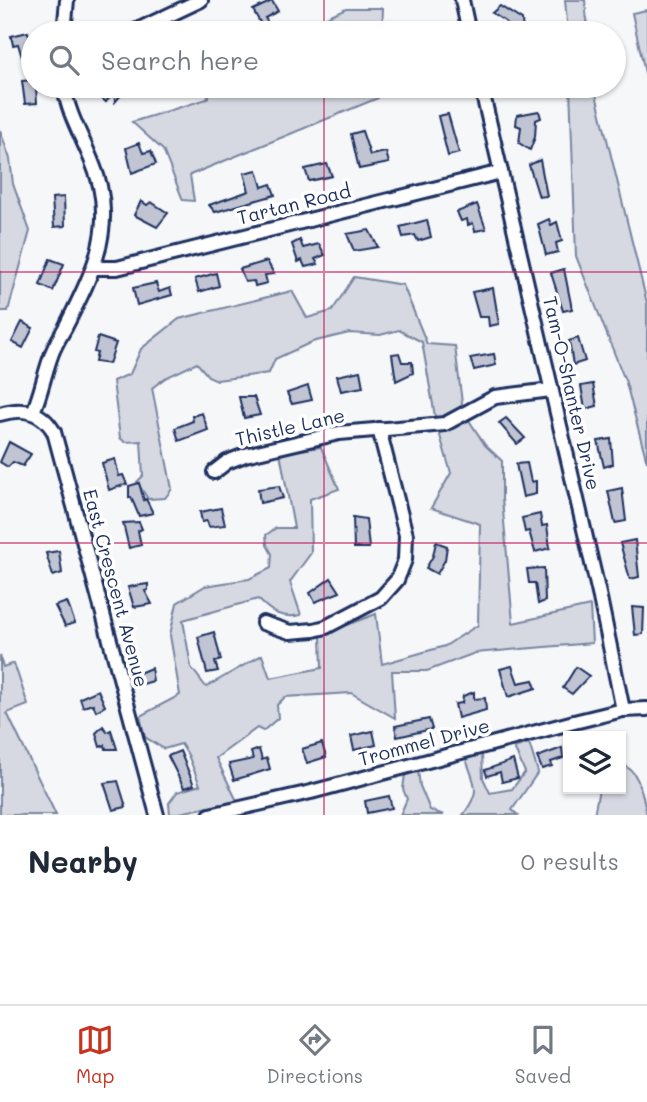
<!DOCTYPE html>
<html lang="en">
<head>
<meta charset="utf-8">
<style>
	:root { --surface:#fff; --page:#f2f2f3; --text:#1f2937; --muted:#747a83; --line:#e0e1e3; --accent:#c8321e }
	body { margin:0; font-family:Mali,sans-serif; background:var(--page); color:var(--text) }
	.controls { position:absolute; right:21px; bottom:21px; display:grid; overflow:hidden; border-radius:0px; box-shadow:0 2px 5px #0004 }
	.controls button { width:63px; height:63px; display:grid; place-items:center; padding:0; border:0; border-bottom:2px solid var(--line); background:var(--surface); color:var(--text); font:35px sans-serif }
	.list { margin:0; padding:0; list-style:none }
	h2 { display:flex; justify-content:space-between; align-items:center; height:91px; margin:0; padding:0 28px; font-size:30px }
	h2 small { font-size:23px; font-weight:400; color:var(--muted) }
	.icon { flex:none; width:38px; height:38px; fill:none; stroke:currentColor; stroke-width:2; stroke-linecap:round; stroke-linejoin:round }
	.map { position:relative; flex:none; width:647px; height:815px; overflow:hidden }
	.search { position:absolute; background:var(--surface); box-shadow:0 2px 5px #0004; left:21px; right:21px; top:21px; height:77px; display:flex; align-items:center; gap:18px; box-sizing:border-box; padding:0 24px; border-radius:38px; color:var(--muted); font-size:26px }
	.sheet { height:189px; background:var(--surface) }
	nav { display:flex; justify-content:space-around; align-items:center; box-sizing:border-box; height:98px; border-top:2px solid var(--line); background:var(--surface); font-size:19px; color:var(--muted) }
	nav a { display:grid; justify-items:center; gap:4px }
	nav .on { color:var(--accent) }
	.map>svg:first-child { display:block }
	.green { fill:#d6d9e2; stroke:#7884a0; stroke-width:2 }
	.building { fill:#c0c4d3; stroke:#1b2f5e; stroke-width:2 }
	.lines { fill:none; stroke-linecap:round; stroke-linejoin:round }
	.minor-casing { stroke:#1b2f5e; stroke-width:18 }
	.minor { stroke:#fff; stroke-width:12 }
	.grid { fill:none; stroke:#c2185b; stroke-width:2; stroke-opacity:0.55 }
	.labels { text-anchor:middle; stroke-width:7; stroke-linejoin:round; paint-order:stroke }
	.street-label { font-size:19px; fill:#1b2f5e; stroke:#fff }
</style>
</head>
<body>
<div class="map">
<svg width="647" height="815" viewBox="0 0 647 815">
	<rect width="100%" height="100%" fill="#f6f7f9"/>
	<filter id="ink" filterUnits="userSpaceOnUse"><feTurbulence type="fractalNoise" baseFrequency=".0143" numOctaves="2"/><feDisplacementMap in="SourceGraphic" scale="14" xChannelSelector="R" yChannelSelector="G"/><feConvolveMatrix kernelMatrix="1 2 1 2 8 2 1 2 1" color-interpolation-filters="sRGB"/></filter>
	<g filter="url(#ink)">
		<g class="green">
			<path d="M565,0H585L588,33H568Z"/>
			<path d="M346,8H383L382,33H292Z"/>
			<path d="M647,10V82L632,13Z"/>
			<path d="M213,86H379L378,98L190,175L194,201L183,200L163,150L132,122L207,99Z"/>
			<path d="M570,86H594L647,303V462L626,383L576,256Z"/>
			<path d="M0,130L10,159L13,184L30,231L8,311H0Z"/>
			<path d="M354,277L403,285L427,344L455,346L463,411L485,445L502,461V499L513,623L590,606L592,643L475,653L427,671H392L395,718L351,693L285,697L277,705L278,718L263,731L257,728L216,758L237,801L170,815L169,803L177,792L200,785L188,755L181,744L164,749L145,737L140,716L180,695L170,635L177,603L205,586L249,579L271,568L272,554L267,545L266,535L276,528H294L280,453L321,447L339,489L310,499L311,553L290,582L301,615C281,619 272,613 258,599L183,620L191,667L206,687L262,655L270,678L322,668L321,635L376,614L382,664L445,646L478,625L480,524L431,508L451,473L436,422L422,342L399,330L380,335L349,333L312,342L275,359L269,373L217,380L208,376L197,363L165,378L152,388L172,489L165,498L148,499L137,482L143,476L141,441L125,442L120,438L113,381L130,374L141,349L179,319L292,291L307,318L332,311Z"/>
			<path d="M0,655L3,667L14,663L28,705L7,713L56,815H0Z"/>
			<path d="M529,743L538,772L512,810L518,815H463C482,790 475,786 466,759L482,752L483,778L490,793L512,789L525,772L514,748Z"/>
			<path d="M621,765C640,768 643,799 647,815H594L599,789H621Z"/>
			<path d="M418,771L420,786L430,810L444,815H400L407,799L403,789L405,774Z"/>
		</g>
		<g class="building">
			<path d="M272,1L278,11L265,18L268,23L262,26L253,10Z"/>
			<path d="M500,6L522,20L523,33H508L506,22L492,13Z"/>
			<path d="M28,32L33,54L22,57L18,44L13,45L11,36Z"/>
			<path d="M33,80V86H36L37,103L25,104L22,81Z"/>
			<path d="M103,86H120L117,89L122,94L115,102L114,92L106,102L96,94Z"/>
			<path d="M539,111L541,118L536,120L535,137L530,150L519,143L521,127L516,125L517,115Z"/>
			<path d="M448,114L459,153L448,156L438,116Z"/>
			<path d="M362,131L370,155L386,152L389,163L359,169L351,134Z"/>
			<path d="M139,143L143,153L151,151L156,164L132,173L126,148Z"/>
			<path d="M540,160L547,196L539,197L529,165Z"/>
			<path d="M327,164L332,176L309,181L305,169Z"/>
			<path d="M257,170L262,187L271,184L275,195L215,212L209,205L249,191L244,173Z"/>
			<path d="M64,197L65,226L54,227L52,198Z"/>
			<path d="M141,201L147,205L151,202L168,213L157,227L134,215Z"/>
			<path d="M477,204L486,229L475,231L473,223L468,225L467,219L461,221L457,212Z"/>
			<path d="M549,219L551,225L557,222L562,241L556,243L558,252L546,255L538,224Z"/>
			<path d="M427,220L431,237L418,241L415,235L403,237L400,227Z"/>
			<path d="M369,230L378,247L354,251L347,234Z"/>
			<path d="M300,240L303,248L319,244L325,255L315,259L318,264L305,267L302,260L298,262L292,244Z"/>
			<path d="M50,259L64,264L53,291L40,285Z"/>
			<path d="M267,261L274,274L265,275L267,283L255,286L254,281L245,282L240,269Z"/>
			<path d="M564,269L572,309L563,311L551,273Z"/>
			<path d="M216,273L219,286L199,292L195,279Z"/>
			<path d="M156,283L159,292L170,288L172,295L137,305L133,288Z"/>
			<path d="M493,288L499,324L489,326L488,317H479L472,292Z"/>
			<path d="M22,322L33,328L23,348L12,342Z"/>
			<path d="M98,337L116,343L109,364L95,362L97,353L94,352Z"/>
			<path d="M578,338L585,361L573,365L569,341Z"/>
			<path d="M399,353L402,362H412L413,373L396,381L392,354Z"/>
			<path d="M494,354L496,365L474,370L470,358Z"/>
			<path d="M360,371L363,387L341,391L337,376Z"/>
			<path d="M593,384L597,406L585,409L581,386Z"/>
			<path d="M308,386L312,400L292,404L287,393Z"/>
			<path d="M239,397H254L260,415L244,418Z"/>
			<path d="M202,413L208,430L179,441L175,428L193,421L192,416Z"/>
			<path d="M506,418L525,438L517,444L499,423Z"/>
			<path d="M611,439L613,464L604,467L598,441Z"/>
			<path d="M9,442L31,454L23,466L13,462L8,467L0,462Z"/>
			<path d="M115,459L119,476L123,475L127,484L109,490L102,463Z"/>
			<path d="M527,463L531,482L536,481V494L523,497L516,464Z"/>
			<path d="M139,483L144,500L146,499L153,513L139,516L131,497L129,498V486Z"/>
			<path d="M279,486L283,498L260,503L258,489Z"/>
			<path d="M622,488L626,521L615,523L608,491Z"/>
			<path d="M221,508L225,525L209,527L207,521L202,522L200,512Z"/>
			<path d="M540,514L542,526L547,525L550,548L535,552L529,531L525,532L522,518Z"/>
			<path d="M353,517L366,519L369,548H354Z"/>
			<path d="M139,522L142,529L138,531L141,545L129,548L123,523Z"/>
			<path d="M635,540L639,577L630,579L620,543Z"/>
			<path d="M436,542L447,546L445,560L437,574L426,568L433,556Z"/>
			<path d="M59,551L62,573L53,576L46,553Z"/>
			<path d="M544,568L545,601L538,604L535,583H529L527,569Z"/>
			<path d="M331,578L340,592L315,602L310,593Z"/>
			<path d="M148,584V590L145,591L152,604L134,607L128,587Z"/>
			<path d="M67,602L75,623L65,626L55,606Z"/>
			<path d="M632,607L644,608L643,634L635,635Z"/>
			<path d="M214,632L221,660L215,662L218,671L207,673L198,637Z"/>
			<path d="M512,666L518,683L533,680L536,688L508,697L500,669Z"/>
			<path d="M576,667L589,676L572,694L563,688Z"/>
			<path d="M151,668L153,681L132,687L129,677Z"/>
			<path d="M98,690L105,706L96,711L93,704L83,707L80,698Z"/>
			<path d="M474,692V699L485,698L486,710L458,718L455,704L462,703L463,696Z"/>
			<path d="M429,719L432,729L397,737L395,726Z"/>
			<path d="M103,726L107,732L111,730L117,749H106L105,745L100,747L96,733Z"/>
			<path d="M373,731L376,745L354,750L351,736Z"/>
			<path d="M322,743L326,757L307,763L302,749Z"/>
			<path d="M562,748L563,758L551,762L552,766L542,769L537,757Z"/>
			<path d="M259,749L262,760L267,758L270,769L234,780L229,764L253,759L251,752Z"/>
			<path d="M180,751L194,785L184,788L168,756Z"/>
			<path d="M513,760L518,778L502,782L500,772L487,776L485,770Z"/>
			<path d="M118,781L126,807L113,810L104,783Z"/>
			<path d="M389,796L392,808L367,813L365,801Z"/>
		</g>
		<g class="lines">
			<g class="minor-casing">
				<g id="minor">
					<path d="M462,0L469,33"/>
					<path d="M64,33L67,0"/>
					<path d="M131,33L201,0"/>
					<path d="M481,86L600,598L623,710"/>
					<path d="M95,268H117L501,172"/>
					<path d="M33,412C41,394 44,375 51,356C54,346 60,337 65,328C88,282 112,239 100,186C92,151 69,122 64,86"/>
					<path d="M0,414C23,407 42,411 54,432L157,815"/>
					<path d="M214,472L227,462L245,455L339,433L445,424L495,397L551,390"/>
					<path d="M263,623L290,632L314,630L326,627L381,598L397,580L405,560L406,535L379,429"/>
					<path d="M210,815L311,792L574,722L623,710L647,709"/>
				</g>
			</g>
			<use href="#minor" class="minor"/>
		</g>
	</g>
	<path class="grid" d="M324,0V33M324,86V815M0,272H647M0,543H647"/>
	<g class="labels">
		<g class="street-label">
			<text transform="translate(294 204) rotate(-14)" y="7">Tartan Road</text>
			<text transform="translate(572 393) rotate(77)" y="7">Tam-O-Shanter Drive</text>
			<text transform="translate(290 427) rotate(-13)" y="7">Thistle Lane</text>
			<text transform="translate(116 588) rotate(75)" y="7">East Crescent Avenue</text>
			<text transform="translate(424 742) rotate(-15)" y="7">Trommel Drive</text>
		</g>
	</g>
</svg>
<div class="controls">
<button><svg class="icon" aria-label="layers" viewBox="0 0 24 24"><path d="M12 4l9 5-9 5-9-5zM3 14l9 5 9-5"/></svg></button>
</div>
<div class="search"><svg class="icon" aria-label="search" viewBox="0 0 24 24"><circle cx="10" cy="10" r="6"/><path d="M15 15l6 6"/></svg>Search here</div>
</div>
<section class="sheet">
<h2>Nearby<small>0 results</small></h2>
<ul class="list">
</ul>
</section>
<nav>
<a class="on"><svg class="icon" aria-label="map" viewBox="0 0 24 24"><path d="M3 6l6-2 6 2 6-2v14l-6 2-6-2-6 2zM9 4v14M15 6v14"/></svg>Map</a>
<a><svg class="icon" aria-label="directions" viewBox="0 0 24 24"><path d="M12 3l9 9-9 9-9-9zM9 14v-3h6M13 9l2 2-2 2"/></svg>Directions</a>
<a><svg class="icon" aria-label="saved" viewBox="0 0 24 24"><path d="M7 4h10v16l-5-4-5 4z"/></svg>Saved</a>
</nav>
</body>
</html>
